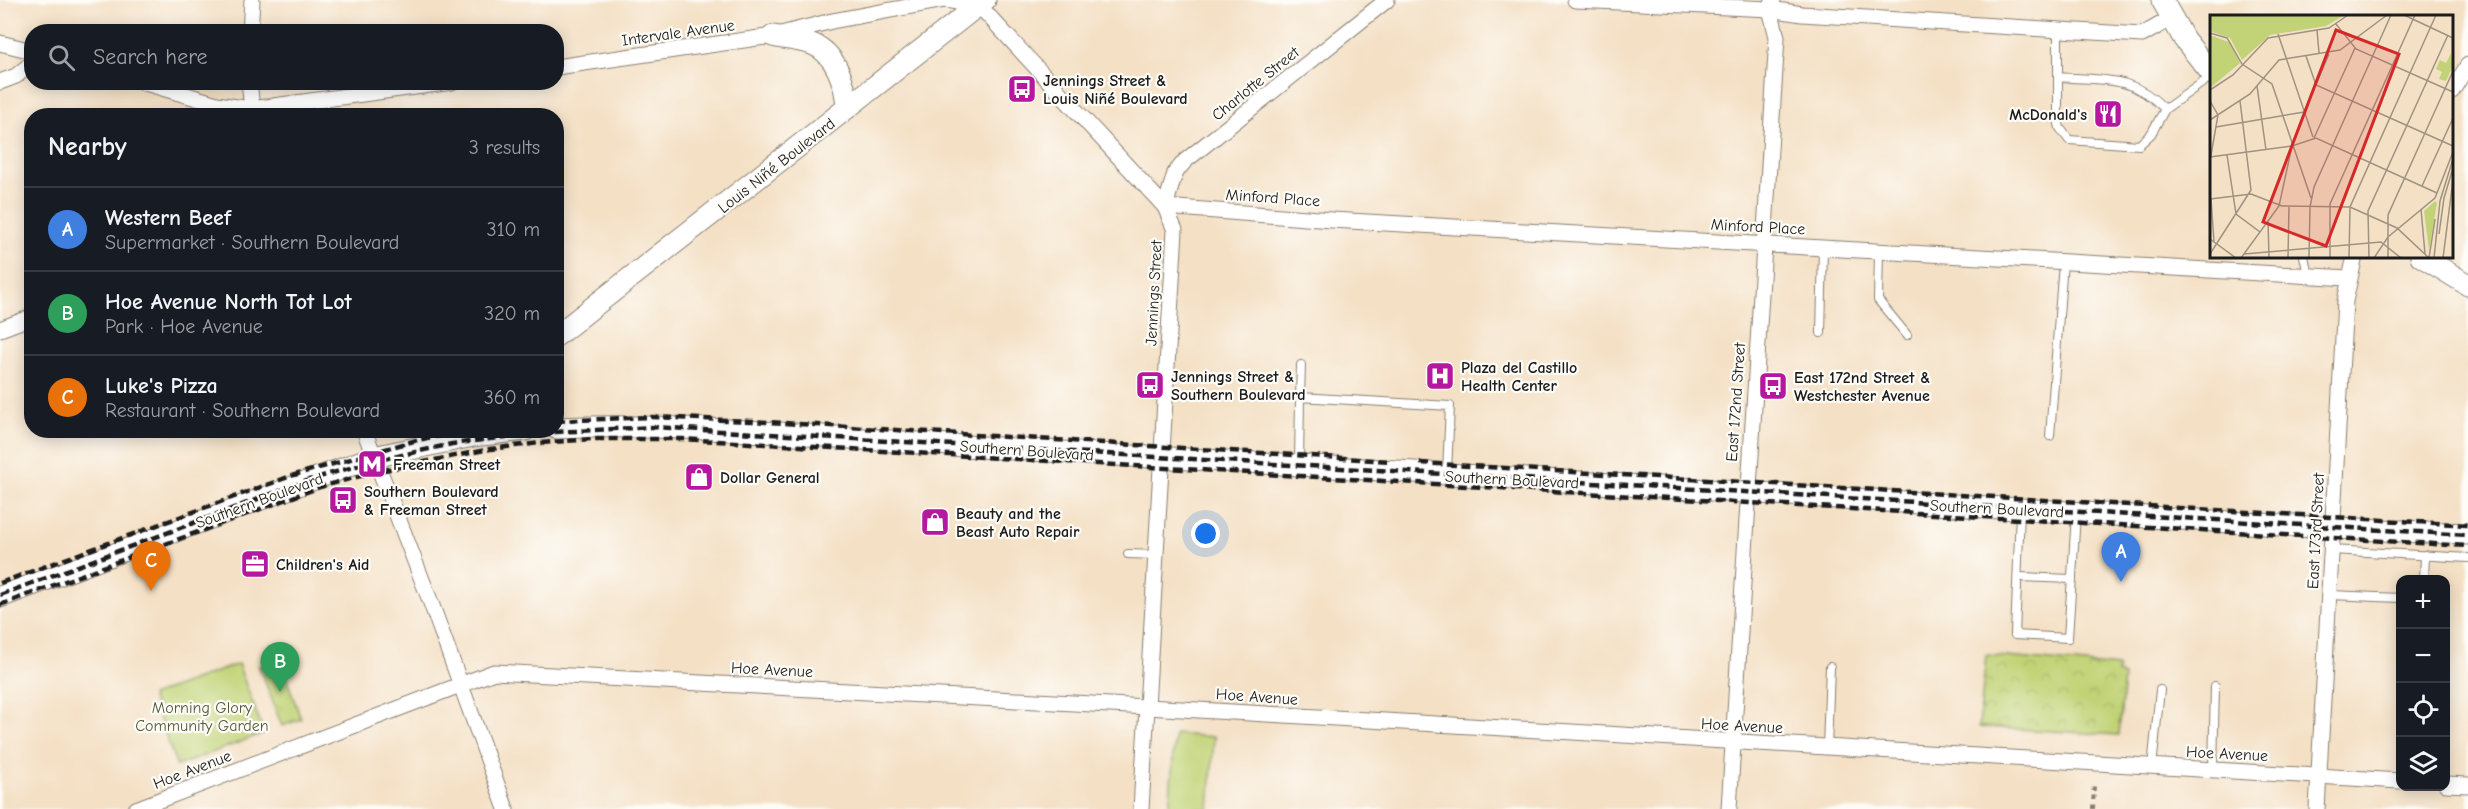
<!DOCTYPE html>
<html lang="en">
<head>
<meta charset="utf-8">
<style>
	:root { --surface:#171b24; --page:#242831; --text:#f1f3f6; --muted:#9ea1a6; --line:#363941; --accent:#d690ce }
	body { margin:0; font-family:"Comic Neue",sans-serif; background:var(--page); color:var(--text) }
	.controls { position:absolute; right:18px; bottom:18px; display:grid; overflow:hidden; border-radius:12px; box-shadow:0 3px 15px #0003 }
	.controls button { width:54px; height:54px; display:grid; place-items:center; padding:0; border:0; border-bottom:2px solid var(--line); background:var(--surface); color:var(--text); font:30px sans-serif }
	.you { position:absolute; left:1206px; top:534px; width:21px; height:21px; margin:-15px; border:4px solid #fff; border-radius:50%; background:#1a73e8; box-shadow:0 0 0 9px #1a73e833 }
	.badge { display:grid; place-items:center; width:39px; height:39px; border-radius:50%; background:var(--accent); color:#fff; font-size:20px; font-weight:700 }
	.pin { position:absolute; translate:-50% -50px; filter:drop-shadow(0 2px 3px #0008) }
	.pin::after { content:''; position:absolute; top:32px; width:21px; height:18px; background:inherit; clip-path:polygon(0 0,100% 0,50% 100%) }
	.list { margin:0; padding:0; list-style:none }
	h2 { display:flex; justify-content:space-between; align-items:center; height:78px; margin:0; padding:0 24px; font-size:26px }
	h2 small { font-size:20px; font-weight:400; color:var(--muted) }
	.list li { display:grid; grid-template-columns:39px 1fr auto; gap:18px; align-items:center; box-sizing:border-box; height:84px; padding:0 24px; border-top:2px solid var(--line) }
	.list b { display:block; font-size:22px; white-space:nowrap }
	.list p { margin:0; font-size:20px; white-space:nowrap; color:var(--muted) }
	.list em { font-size:20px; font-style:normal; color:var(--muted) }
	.icon { flex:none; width:33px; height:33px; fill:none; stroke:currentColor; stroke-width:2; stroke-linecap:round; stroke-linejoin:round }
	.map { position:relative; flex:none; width:2468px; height:809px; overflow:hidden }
	.search { position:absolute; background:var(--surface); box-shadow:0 3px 15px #0003; left:24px; top:24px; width:540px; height:66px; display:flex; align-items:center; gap:15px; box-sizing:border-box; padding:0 21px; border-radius:24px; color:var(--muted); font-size:22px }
	.panel { position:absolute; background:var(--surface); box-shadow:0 3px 15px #0003; left:24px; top:108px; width:540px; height:330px; border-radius:24px }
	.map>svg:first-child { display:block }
	.park { fill:url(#park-crowns); stroke:#6e7849; stroke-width:1.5 }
	.garden { fill:#c1d376; stroke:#6e7849; stroke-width:1.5 }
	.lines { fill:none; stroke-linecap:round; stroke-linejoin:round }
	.lane-casing { stroke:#887e70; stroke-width:10 }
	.street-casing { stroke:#887e70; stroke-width:17 }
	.secondary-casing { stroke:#887e70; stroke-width:23 }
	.path { stroke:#887e70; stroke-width:4; stroke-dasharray:4.5 4.5; stroke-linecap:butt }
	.lane { stroke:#fff; stroke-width:8 }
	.street { stroke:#fff; stroke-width:15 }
	.secondary { stroke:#fff; stroke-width:21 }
	.rail { stroke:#1c1c1c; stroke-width:4.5; stroke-dasharray:9 4.5; stroke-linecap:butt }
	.labels { text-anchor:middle; stroke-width:4.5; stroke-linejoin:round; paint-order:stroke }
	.street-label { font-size:16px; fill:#1c1c1c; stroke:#fdfcf7 }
	.poi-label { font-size:16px; font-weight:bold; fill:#1c1c1c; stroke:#fdfcf7; text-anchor:start }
	.park-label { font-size:16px; fill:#565c3c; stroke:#fdfcf7 }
	.inset-road { fill:none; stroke:#9e9281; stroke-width:1.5 }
	.view { fill:#d62828; fill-opacity:0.15; stroke:#d62828; stroke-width:3 }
	.inset-edge { fill:none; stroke:#1c1c1c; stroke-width:3 }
</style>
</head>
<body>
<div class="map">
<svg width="2468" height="809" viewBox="0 0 2468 809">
	<defs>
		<pattern id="park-crowns" width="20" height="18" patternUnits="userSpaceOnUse" patternTransform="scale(1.5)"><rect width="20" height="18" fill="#c1d376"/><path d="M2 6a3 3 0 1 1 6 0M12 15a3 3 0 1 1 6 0" fill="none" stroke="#a5b566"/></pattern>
	</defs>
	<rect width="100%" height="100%" fill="#fdfcf7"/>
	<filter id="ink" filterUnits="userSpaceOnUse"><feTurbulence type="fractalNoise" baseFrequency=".0167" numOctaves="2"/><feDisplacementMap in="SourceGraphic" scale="12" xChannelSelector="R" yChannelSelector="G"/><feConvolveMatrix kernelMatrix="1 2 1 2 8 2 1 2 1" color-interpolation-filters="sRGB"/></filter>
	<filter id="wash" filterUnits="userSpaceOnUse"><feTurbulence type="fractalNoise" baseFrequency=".008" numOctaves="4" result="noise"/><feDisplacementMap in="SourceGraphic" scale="24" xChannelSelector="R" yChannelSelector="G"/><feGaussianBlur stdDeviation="1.35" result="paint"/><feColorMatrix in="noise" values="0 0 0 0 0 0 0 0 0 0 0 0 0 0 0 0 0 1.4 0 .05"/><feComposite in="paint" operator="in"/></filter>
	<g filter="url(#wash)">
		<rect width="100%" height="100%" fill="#f4e0c5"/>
		<g class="park">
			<path d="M1986,655L2118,667L2117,674L2124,676L2119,735L1979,727Z"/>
			<path d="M280,660L301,719L282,726L259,666Z"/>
		</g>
		<g class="garden">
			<path d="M238,664L264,733L177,766L151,696Z"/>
			<path d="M1175,734L1214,737L1209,809H1169Z"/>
		</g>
	</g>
	<g filter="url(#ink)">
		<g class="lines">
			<g class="lane-casing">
				<g id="lane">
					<path d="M2058,28V120L2060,128L2069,140L2139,145L2151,134L2165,109L2212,76"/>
					<path d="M2058,77C2104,81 2130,74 2165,109"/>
					<path d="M1879,251L1878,300L1907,335"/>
					<path d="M2304,256L2308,275"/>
					<path d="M1821,333L1823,248"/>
					<path d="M1300,397L1301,365"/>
					<path d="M2050,436L2063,262"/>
					<path d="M1299,463L1300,397L1450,406L1447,472"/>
					<path d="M2020,511L2015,635L2068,638L2076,515"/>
					<path d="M2332,550L2468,558"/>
					<path d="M1128,554L1156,555"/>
					<path d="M2018,577L2072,579"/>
					<path d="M2424,580L2425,555"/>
					<path d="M2330,595L2400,598"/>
					<path d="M1827,748L1830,667"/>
					<path d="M2152,767L2160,690"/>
					<path d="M2213,770L2215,686"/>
				</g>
			</g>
			<g class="street-casing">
				<g id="street">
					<path d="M945,0L977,6"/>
					<path d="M974,0L1165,207L1175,230L1141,809"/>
					<path d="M1387,0L1185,161L1175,173L1165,207L1332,220L2349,278"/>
					<path d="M1575,0L1770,9L1802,14L2142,35L2172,18"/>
					<path d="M250,32L252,0"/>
					<path d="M0,43L32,51"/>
					<path d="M556,67L773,36L832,21L945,0"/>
					<path d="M0,82L16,76L32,63"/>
					<path d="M142,82L217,104L251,109L452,82"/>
					<path d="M249,82L253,116"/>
					<path d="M2452,91L2468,65"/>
					<path d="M0,329L32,317"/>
					<path d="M364,430L431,603L506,809"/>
					<path d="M2446,784L2468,785"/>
					<path d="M136,809L494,672L1147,707L2400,781"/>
					<path d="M1729,809L1777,37L1770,9L1773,0"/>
					<path d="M2317,809L2345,301L2355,256"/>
				</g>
			</g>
			<g class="secondary-casing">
				<g id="secondary">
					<path d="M2162,0L2184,39L2212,74"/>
					<path d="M773,36C786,39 800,40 812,44C836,53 846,85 847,108"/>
					<path d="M2421,256L2468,285"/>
					<path d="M556,336L985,0"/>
					<path d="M556,428C673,423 789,434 905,442C1036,451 1167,458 1299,465L2313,527L2468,534"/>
					<path d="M0,597L373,457L473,436L525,430"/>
				</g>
			</g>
			<path class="path" d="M2093,809L2094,782"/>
			<use href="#lane" class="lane"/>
			<use href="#street" class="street"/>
			<use href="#secondary" class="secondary"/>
			<g class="rail">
				<path d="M556,421L651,417L752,421L1390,461"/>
				<path d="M1420,463L2468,525"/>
				<path d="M0,583L291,476L417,440L473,430"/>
				<path d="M0,595L309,480L370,462L452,444L536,433L653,427L2468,535"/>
				<path d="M0,605L320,487L379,471L490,449L540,443L592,439H683L2468,546"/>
			</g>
		</g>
	</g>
	<defs>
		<g id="bus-square" transform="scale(1.5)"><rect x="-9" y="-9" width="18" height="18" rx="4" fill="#b5179e" stroke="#fdfcf7"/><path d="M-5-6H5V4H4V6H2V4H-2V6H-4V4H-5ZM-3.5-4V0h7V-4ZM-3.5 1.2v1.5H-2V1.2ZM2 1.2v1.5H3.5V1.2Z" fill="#fff"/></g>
		<g id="restaurant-square" transform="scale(1.5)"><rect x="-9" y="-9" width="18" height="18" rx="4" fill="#b5179e" stroke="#fdfcf7"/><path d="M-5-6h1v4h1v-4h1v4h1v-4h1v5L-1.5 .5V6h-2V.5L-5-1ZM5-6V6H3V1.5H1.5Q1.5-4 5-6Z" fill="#fff"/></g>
		<g id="hospital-square" transform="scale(1.5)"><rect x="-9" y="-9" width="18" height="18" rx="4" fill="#b5179e" stroke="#fdfcf7"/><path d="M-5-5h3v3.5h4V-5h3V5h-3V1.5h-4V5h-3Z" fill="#fff"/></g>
		<g id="metro-square" transform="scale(1.5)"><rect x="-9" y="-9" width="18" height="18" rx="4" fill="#b5179e" stroke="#fdfcf7"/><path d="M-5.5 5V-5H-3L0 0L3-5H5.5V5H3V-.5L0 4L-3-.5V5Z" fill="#fff"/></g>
		<g id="shop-square" transform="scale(1.5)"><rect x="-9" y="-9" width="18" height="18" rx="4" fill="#b5179e" stroke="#fdfcf7"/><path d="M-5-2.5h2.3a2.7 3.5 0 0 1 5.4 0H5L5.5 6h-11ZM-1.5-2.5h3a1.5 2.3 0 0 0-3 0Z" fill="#fff"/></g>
		<g id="office-square" transform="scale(1.5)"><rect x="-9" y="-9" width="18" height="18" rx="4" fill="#b5179e" stroke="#fdfcf7"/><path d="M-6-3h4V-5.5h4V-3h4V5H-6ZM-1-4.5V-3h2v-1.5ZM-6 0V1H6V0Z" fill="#fff"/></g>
	</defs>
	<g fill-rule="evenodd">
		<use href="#bus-square" x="1022" y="89"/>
		<use href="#restaurant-square" x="2108" y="114"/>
		<use href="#hospital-square" x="1440" y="376"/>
		<use href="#bus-square" x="1150" y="385"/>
		<use href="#bus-square" x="1773" y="386"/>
		<use href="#metro-square" x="372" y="464"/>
		<use href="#shop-square" x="699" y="477"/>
		<use href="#bus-square" x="343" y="500"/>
		<use href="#shop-square" x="935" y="522"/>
		<use href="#office-square" x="255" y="564"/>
	</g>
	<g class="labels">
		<g class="street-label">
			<text transform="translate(678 32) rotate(-8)" y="6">Intervale Avenue</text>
			<text transform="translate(1255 83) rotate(-39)" y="6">Charlotte Street</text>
			<text transform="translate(776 165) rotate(-38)" y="6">Louis Niñé Boulevard</text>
			<text transform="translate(1273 197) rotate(4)" y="6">Minford Place</text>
			<text transform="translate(1758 226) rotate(3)" y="6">Minford Place</text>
			<text transform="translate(1153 293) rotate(-87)" y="6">Jennings Street</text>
			<text transform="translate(1735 402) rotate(-86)" y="6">East 172nd Street</text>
			<text transform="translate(1027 450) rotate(4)" y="6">Southern Boulevard</text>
			<text transform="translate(1512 479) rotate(3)" y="6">Southern Boulevard</text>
			<text transform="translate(259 500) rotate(-20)" y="6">Southern Boulevard</text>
			<text transform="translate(1997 508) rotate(3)" y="6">Southern Boulevard</text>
			<text transform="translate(2315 531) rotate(-87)" y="6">East 173rd Street</text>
			<text transform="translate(772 669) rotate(3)" y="6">Hoe Avenue</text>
			<text transform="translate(1257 696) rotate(4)" y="6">Hoe Avenue</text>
			<text transform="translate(1742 725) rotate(3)" y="6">Hoe Avenue</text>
			<text transform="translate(2227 753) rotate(3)" y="6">Hoe Avenue</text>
			<text transform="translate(192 769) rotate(-21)" y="6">Hoe Avenue</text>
		</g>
		<g class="poi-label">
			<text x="1043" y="86">Jennings Street &amp;<tspan x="1043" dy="18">Louis Niñé Boulevard</tspan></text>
			<text x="2087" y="120" text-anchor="end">McDonald's</text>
			<text x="1461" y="373">Plaza del Castillo<tspan x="1461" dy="18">Health Center</tspan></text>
			<text x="1171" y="382">Jennings Street &amp;<tspan x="1171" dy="18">Southern Boulevard</tspan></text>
			<text x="1794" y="383">East 172nd Street &amp;<tspan x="1794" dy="18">Westchester Avenue</tspan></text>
			<text x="393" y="470">Freeman Street</text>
			<text x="720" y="483">Dollar General</text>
			<text x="364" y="497">Southern Boulevard<tspan x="364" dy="18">&amp; Freeman Street</tspan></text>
			<text x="956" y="519">Beauty and the<tspan x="956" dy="18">Beast Auto Repair</tspan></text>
			<text x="276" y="570">Children's Aid</text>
		</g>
		<g class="park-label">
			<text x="202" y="713">Morning Glory<tspan x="202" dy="18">Community Garden</tspan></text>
		</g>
	</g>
	<g transform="translate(2210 15)">
		<rect width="243" height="243" fill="#f4e0c5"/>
		<path d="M0,0H134L116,11L60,20L32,45L20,23L0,16ZM0,20L21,28L30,48L0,73ZM241,38L243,51L236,66L229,64L232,57L226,54L230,45L236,48ZM225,186L227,188L219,235L214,196Z" fill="#c1d376"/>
		<path d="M0,35L12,44L0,63Z" fill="#c1d376"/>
		<path class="inset-road" d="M194,0L243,23M126,9L146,34L243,77M107,15L109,38M0,18L17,23L32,49L62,69L101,183M68,19L103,122M96,41L106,70L243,131M47,71L56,135M0,75L23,60L58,23L119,13L138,0M0,86L8,100L0,146M0,105L40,79L69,45L130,35L177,0M6,112L94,97L119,39M104,123L145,33M17,140L26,199L50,217M0,142L82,131L106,123L227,178M212,171L243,103M0,184L41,179L72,191L140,192L187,213L219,243M1,184L4,227M211,194L215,239M58,205L59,243M229,219L234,183L243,153M0,224L26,243M0,239L41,175L30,86M34,239L171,227L191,243M31,243L69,191L82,131M78,243L79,191M99,243L100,192L104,172L181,0M120,243V189L205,0M139,243L140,192L226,0M159,243L158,196L238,20M164,243L178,222L225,183L243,137M178,243V200L243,56M219,243L225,204M224,243L230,186L243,144M233,243L243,165"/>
		<path class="view" d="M126,15L189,39L116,231L53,207Z"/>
		<rect width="243" height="243" class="inset-edge"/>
	</g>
</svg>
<div class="controls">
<button>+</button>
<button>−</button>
<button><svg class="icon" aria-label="locate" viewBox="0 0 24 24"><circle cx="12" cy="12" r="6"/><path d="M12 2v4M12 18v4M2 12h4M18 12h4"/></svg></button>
<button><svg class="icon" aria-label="layers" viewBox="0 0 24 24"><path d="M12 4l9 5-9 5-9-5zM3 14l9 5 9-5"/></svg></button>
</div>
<div class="you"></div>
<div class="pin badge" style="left:2121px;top:582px;background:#3f7fe0">A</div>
<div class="pin badge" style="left:280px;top:692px;background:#2e9e5b">B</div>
<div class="pin badge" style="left:151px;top:591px;background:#e8710a">C</div>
<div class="search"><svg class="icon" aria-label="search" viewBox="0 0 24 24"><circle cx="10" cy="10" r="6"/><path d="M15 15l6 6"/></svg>Search here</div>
<section class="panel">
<h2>Nearby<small>3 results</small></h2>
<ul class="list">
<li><span class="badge" style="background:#3f7fe0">A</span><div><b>Western Beef</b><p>Supermarket · Southern Boulevard</p></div><em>310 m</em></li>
<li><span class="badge" style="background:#2e9e5b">B</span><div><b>Hoe Avenue North Tot Lot</b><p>Park · Hoe Avenue</p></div><em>320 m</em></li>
<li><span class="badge" style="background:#e8710a">C</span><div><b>Luke's Pizza</b><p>Restaurant · Southern Boulevard</p></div><em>360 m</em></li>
</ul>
</section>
</div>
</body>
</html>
